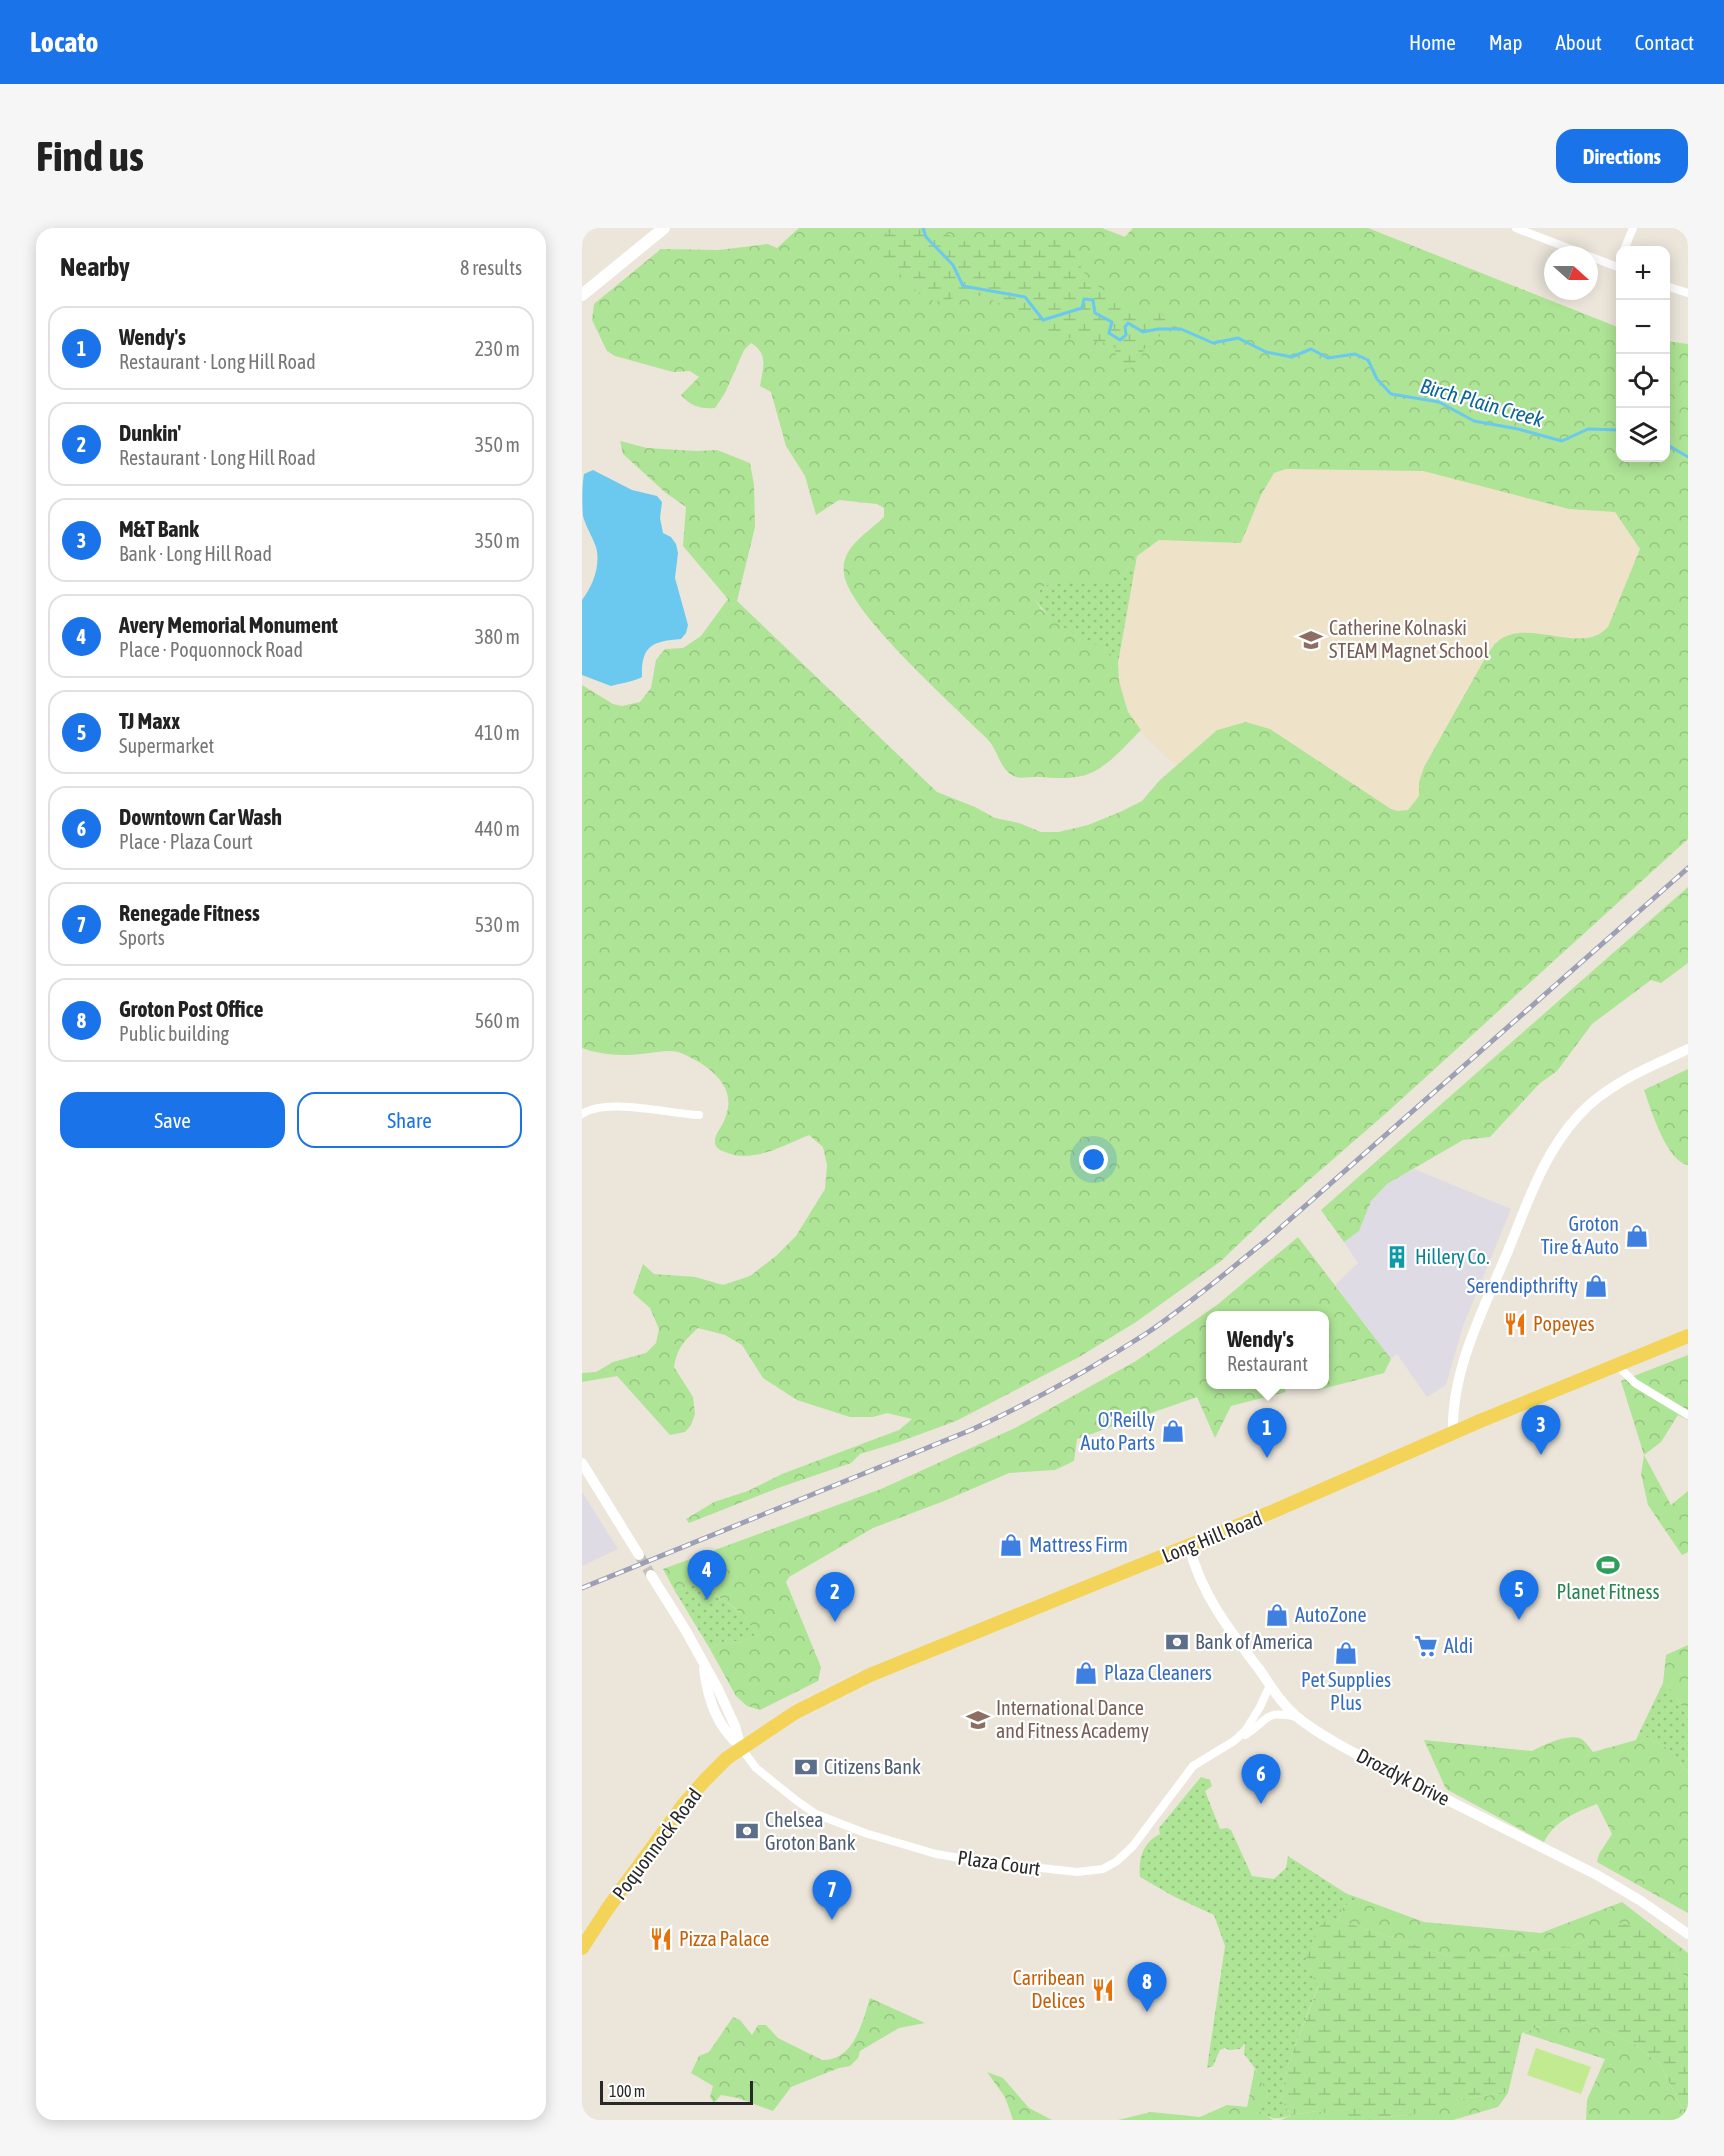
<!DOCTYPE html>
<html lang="en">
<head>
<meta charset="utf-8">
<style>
	:root { --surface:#fff; --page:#f6f6f6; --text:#222; --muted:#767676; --line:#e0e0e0; --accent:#1a73e8 }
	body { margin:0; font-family:"Asap Condensed",sans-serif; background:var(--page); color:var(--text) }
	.controls { position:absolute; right:18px; top:18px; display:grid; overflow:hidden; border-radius:12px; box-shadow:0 3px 15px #0003 }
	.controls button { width:54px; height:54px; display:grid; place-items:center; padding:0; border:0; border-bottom:2px solid var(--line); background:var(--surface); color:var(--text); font:30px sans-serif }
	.compass { position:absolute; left:962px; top:18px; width:54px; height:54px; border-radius:50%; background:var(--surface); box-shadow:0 3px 15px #0003; rotate:111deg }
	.scale { position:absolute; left:18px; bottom:15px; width:153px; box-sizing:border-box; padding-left:6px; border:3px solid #292929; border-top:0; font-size:16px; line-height:21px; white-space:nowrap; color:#292929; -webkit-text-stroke:4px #fff; paint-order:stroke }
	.you { position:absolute; left:512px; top:932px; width:21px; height:21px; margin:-15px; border:4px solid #fff; border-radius:50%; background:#1a73e8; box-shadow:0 0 0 9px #1a73e833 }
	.badge { display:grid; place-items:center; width:39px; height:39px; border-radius:50%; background:var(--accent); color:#fff; font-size:20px; font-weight:700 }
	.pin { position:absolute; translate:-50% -50px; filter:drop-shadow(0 2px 3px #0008) }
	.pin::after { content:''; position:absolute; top:32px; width:21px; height:18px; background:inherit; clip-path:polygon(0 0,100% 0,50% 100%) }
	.popup { position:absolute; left:624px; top:1083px; width:123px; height:78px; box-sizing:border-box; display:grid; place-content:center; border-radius:12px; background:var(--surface); filter:drop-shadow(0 2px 4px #0005); font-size:20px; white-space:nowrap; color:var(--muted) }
	.popup b { font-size:22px; color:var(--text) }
	.popup::after { content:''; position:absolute; left:50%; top:100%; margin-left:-12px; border:12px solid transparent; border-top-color:var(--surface) }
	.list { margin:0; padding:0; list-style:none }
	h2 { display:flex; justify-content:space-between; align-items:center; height:78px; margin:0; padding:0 24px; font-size:26px }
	h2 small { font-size:20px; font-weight:400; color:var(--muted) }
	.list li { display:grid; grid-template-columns:39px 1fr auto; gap:18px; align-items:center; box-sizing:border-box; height:84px; margin:0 12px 12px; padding:0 12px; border:2px solid var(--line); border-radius:18px }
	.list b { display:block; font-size:22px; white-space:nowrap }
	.list p { margin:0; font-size:20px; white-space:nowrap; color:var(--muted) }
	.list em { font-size:20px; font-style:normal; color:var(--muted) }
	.actions { display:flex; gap:12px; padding:18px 24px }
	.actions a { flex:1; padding:14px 0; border:2px solid var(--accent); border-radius:18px; text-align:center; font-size:21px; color:var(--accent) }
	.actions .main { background:var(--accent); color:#fff }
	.icon { flex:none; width:33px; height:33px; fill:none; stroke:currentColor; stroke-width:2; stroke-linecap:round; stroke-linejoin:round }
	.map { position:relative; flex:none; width:1106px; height:1892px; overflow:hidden; border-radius:18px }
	header { display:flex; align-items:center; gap:36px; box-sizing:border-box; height:84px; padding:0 30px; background:var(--accent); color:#fff }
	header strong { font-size:28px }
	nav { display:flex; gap:33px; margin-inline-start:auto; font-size:21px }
	.intro { display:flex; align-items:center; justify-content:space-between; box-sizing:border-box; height:144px; padding:0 36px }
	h1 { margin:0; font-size:42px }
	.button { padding:15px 27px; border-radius:18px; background:var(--accent); color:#fff; font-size:21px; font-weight:700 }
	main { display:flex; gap:36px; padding:0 36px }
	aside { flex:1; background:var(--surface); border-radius:18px; box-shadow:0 3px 15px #0003 }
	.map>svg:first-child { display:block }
	.industrial { fill:#dedbe4 }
	.education { fill:#eee3c9 }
	.green { fill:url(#green-dots) }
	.forest { fill:url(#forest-crowns) }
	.wetland { fill:url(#wetland-marsh) }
	.pitch { fill:#c2eb91 }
	.water { fill:#6bc9f0 }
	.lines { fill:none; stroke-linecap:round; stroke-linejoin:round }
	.stream { stroke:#6bc9f0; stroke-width:3 }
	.tertiary-tunnel { stroke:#c5bfb7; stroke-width:10; stroke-dasharray:10 5; stroke-linecap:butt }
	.minor { stroke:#fff; stroke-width:8 }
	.tertiary { stroke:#fff; stroke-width:10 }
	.secondary { stroke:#fff; stroke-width:12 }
	.primary { stroke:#f3d458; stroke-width:14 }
	.rail-casing { stroke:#9da0b4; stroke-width:5 }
	.rail { stroke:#fff; stroke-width:3; stroke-dasharray:9; stroke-linecap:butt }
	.labels { text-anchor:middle; stroke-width:4.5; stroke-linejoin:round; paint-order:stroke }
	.education-label { font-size:20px; fill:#785e54; stroke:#fff; text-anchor:start }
	.shop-label { font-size:20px; fill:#366cbe; stroke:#fff; text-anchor:start }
	.culture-label { font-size:20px; fill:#0d838f; stroke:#fff; text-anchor:start }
	.food-label { font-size:20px; fill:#c56008; stroke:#fff; text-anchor:start }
	.street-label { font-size:20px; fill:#292929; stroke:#fff }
	.leisure-label { font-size:20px; fill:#27864d; stroke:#fff }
	.service-label { font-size:20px; fill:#4e5e75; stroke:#fff; text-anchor:start }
	.water-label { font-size:21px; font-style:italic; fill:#0b659b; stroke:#fff }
</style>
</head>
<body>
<header>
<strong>Locato</strong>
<nav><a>Home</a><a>Map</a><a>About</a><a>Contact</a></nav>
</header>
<div class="intro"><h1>Find us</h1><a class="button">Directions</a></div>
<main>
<aside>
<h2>Nearby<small>8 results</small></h2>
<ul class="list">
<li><span class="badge">1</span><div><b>Wendy's</b><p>Restaurant · Long Hill Road</p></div><em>230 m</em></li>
<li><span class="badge">2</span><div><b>Dunkin'</b><p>Restaurant · Long Hill Road</p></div><em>350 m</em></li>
<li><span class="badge">3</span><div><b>M&amp;T Bank</b><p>Bank · Long Hill Road</p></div><em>350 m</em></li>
<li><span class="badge">4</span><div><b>Avery Memorial Monument</b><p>Place · Poquonnock Road</p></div><em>380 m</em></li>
<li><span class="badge">5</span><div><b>TJ Maxx</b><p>Supermarket</p></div><em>410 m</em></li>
<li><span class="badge">6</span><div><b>Downtown Car Wash</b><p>Place · Plaza Court</p></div><em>440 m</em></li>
<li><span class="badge">7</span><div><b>Renegade Fitness</b><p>Sports</p></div><em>530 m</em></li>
<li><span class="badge">8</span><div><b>Groton Post Office</b><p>Public building</p></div><em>560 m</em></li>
</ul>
<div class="actions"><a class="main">Save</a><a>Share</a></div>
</aside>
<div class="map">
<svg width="1106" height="1892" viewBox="0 0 1106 1892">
	<defs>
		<pattern id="green-dots" width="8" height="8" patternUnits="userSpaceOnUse" patternTransform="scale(1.5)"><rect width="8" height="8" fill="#aee495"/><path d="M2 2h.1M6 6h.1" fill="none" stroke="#96c480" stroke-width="1.8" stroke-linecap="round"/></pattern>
		<pattern id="forest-crowns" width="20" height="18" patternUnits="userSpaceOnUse" patternTransform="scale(1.5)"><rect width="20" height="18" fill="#aee495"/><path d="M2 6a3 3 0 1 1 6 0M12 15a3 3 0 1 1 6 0" fill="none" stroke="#96c480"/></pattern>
		<pattern id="wetland-marsh" width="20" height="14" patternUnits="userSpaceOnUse" patternTransform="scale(1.5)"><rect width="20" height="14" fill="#aee495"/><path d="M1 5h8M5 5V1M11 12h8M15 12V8" fill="none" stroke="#96c480"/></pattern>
	</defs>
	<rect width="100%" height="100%" fill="#ece5da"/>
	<g class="industrial">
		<path d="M832,941L929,981L881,1098L864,1157L845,1169L815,1126L809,1131L753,1057L776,1035L762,1014L777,1003L789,973L805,956Z"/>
		<path d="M0,1264L36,1321L0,1338Z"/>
	</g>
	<path class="education" d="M704,241L841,243L987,281L1033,284L1058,321L1026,399L1016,407L1001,411L954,406L930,407L915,413L906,425L842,539L837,554V568L826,582L816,583L809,581L688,501L635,502L594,538L563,509L546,484L537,453L536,435L555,328L577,312L659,315L679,267L691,246Z"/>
	<g class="green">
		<path d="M555,328L536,435C523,419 514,419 496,409C480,400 463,387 453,371L459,360L469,355L541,347Z"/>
		<path d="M114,1356L143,1373L167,1392L174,1407L157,1415L147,1411L128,1421L93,1363Z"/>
		<path d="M1081,1455L1091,1463L1106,1489V1545L1087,1521L1057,1505Z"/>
		<path d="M619,1549L628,1552L630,1558L623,1563L638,1601L645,1600L649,1602L670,1648L692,1651L704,1640L706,1628L765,1666L777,1670L761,1679L756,1692L747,1689L736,1758L704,1842L699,1872L709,1887C695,1892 690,1892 677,1883L675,1843L662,1826L663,1815L658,1821L647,1822L643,1820L638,1822L631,1838L625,1840L643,1718L632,1687L591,1668L558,1649C556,1631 561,1614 578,1606L577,1600Z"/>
	</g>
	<g class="forest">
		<path d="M217,0H520L543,9L551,0H786L1038,100V230H1084V113L1106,116V611L802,887L688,986L639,1033L554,1094L497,1129L374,1193L314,1215L278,1226L269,1235L196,1260L107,1295L104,1291L132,1274L166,1263L200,1246L317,1202L330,1191L305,1185L291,1189H268L215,1172L181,1150L160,1117L143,1107L116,1100C102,1113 95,1120 92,1139L111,1169L113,1186L109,1197L103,1204L88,1207L35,1148L0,1154V1145L14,1144L31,1134L64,1125L74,1115L77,1101L68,1080L51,1065L61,1036L72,1046L113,1049L141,1057L168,1048L194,1028L214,1008L243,961L245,937L241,919L227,907C202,917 171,936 143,924C137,922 132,919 133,912C134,905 138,901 141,895C155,867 140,849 117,834C111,831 103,826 96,824C84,821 71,825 59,826C40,828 18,827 0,820V457L31,476L40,478L58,474L69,460L74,432L83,421L101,420L119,408L146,371L101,318L104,279L84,265L41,226L38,213L65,220L114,223L135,222L168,235L172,257L173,299L155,373L355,564L393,579L413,590L437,595L459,604H477L506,597L538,584L560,573L577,553L635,502L664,494L688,501L809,581L816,583L826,582L837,568V554L842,539L906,425C909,422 911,417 915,414C941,391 987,420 1015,407C1019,406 1023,401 1026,399L1058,321L1033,284L987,281L841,243L704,241L692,245L679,267L659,315L577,312L555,328L541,347L530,355H469L459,360L453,371L459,381L484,401L526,423L536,435L537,453L546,484L559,502C545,516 529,535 511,544C495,552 474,550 457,549C450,548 440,551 434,549C420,544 417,528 410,517C407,512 402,508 398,504C368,474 267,384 262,346C258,319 286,305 302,289V280L295,276L257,272L234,287L223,248L204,218L189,164L178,158C181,140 187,126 169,115L162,122L143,165L133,180C117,181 109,178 99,167L117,149L108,143L91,144L33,128L25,123L10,92L12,76L79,21L137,22L186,16L195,20Z"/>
		<path d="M1106,659V735L1079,755L1069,752L1010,796L975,843L957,856L908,909L881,912L805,956L789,973L777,1003L762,1014L739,982Z"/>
		<path d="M1106,841V937C1084,933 1069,881 1062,862Z"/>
		<path d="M716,1009L809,1131L802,1145L736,1162L734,1157L742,1156V1088H628V1156L701,1157L704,1164L649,1178L633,1210L615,1169L495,1211L492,1233L473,1242L427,1245L362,1273L291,1300L207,1349L204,1354L239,1439L236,1453L178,1482L165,1478L154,1468L128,1421L147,1411L157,1415L174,1407C164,1382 136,1369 114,1356L93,1363L81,1341L299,1261L435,1199L554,1133L635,1077Z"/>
		<path d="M1106,1127V1192L1096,1187L1079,1214L1062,1227L1089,1277L1106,1263V1324L1100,1327L1066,1277L1059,1246L1062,1227L1039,1153Z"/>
		<path d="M1106,1417V1489L1091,1463L1081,1455L1084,1427Z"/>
		<path d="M1057,1505L1087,1521L1106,1545V1685L1015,1634L1017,1626L1030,1606L1015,1576C994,1584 972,1593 962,1614L864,1561L842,1512L950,1523C961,1517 984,1506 997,1510C1003,1512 1007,1519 1011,1524L1054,1512Z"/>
		<path d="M777,1670L842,1694L959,1705L1040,1674L1106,1725V1750L1095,1742L1092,1725L1007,1711L988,1719L916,1728H867L756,1692L761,1679Z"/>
		<path d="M288,1770L343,1795L317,1800L278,1823L276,1830L268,1838L257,1840L209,1859L191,1883L156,1870L139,1867L132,1875L128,1869L131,1858L109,1845L117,1828L127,1824L151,1789L158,1792L170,1807L176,1797H184L196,1810L240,1832C272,1833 280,1795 288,1770Z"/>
		<path d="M972,1793L994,1798L1005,1794L1052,1816L1078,1836L1106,1892H1004L1005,1872L1023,1831L941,1805Z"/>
		<path d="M673,1840L688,1872L677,1883L691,1892H536L569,1884L618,1889L645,1877L665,1879Z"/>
		<path d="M405,1844L421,1850L447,1880L470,1892H431L423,1869Z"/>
		<path d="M926,1865L916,1879L871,1892H795V1890L836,1886L869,1872Z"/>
		<path d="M735,1883L769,1890L770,1892H699L709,1887Z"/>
	</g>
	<g class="wetland">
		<path d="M307,0H356L364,6L381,13L425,10L477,11C495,21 496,43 512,55C517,59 534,71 540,73C553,76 550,73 559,84C566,85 578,81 582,88C586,93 581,106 576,110C572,113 567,113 564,118C558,128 558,139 543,141C535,138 534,128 533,120L524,115L471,108L440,83L426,79L403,69L390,67L375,68L363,74L352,73L336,65L321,48L310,41L294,34L293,31Z"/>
		<path d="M747,1689L867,1728H916L988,1719L1007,1711L1032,1694C1052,1698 1079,1706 1091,1724C1094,1729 1094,1737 1095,1742L1106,1750V1892L1078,1836L1052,1816L1005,1794L994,1798L972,1793L940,1805L926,1865L869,1872L863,1880L836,1886L796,1890L795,1892H770L735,1883L709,1887L699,1872L704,1842L736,1759L723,1733L735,1701Z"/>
	</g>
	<path class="pitch" d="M954,1820L1009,1839L999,1866L945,1847Z"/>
	<path class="water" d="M11,242L50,262L75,268L80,274L78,290L81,305L89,309L94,316L96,325L93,350L106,397L104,405L99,411C69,413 59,419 60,449C51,454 39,455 29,458L0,447V372C11,358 19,337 14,319C10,308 4,299 1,288C0,276 0,257 2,246Z"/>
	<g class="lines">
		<g class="stream">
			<path d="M341,0L344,9L371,37L381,58L443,69L461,92L500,80L502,71L511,72L513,85L530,94L527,105L538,112L544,107L543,99L546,95L561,104L576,101H599L631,115L656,110L684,124L710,129L729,121L746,130L773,126L786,132L795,151L809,166L857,174L892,193L936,201L980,213L1006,201L1038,202"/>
			<path d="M1084,216L1106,229"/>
		</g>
		<path class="tertiary-tunnel" d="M57,1327L69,1347"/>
		<g class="minor">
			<path d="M934,0L1004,27"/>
			<path d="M1042,22L1051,0"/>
			<path d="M1007,28L1038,40"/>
			<path d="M1084,58L1106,65"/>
			<path d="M0,886C24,869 87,886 117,887"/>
			<path d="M1035,1137L1053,1155L1106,1187"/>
			<path d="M663,1507C686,1493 682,1481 714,1489"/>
			<path d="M159,1520L174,1540L215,1573L234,1586L283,1605L354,1626L395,1633L495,1644L521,1641L535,1633L551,1618L611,1538L652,1513L663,1503L678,1479L688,1457"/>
		</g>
		<g class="tertiary">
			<path d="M871,1205C869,1142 902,1080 926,1023C945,976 962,924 997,887C1026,855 1068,839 1106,821"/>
			<path d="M0,1235L57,1327"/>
			<path d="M607,1318C619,1366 648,1403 677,1441C689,1458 698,1474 714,1488C733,1504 757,1517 780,1529L1015,1647L1059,1673L1106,1706"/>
			<path d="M69,1347L104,1403L136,1461L153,1498L159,1520"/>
			<path d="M122,1441C126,1472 135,1499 159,1519"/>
		</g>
		<path class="secondary" d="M0,67L82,0"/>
		<path class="primary" d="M0,1720L26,1680L102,1576L123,1552L145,1530L214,1484L288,1447L692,1283L898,1193L1106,1108"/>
		<g class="rail-casing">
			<path id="rail" d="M0,1360L389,1202C450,1174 509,1141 565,1105C608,1076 647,1042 687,1010L1106,640"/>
		</g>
		<use href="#rail" class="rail"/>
	</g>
	<defs>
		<g id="school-bare" transform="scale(1.8)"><path d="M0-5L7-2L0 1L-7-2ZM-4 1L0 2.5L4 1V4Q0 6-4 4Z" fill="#8d6e63" stroke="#fff" stroke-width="2.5" paint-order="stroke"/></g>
		<g id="shop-bare" transform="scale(1.8)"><path d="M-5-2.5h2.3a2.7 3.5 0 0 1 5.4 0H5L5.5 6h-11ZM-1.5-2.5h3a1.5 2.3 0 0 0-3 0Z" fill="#3f7fe0" stroke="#fff" stroke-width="2.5" paint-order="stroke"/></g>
		<g id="building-bare" transform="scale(1.8)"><path d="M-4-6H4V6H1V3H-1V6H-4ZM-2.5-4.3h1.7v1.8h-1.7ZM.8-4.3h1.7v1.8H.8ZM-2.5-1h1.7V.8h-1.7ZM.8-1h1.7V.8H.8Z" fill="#0f9aa8" stroke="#fff" stroke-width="2.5" paint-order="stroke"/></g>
		<g id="restaurant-bare" transform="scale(1.8)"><path d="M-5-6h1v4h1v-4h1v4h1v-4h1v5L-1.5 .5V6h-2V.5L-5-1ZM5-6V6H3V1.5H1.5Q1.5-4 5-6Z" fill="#e8710a" stroke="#fff" stroke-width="2.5" paint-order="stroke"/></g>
		<g id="stadium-bare" transform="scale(1.8)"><path d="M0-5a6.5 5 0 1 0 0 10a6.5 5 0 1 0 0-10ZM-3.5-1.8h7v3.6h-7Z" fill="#2e9e5b" stroke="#fff" stroke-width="2.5" paint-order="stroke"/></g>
		<g id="bank-bare" transform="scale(1.8)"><path d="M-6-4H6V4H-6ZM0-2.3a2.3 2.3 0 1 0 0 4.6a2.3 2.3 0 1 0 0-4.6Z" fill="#5c6f8a" stroke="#fff" stroke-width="2.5" paint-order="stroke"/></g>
		<g id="supermarket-bare" transform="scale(1.8)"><path d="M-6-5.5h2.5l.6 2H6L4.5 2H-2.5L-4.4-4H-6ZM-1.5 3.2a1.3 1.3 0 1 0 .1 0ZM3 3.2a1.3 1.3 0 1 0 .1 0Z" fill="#3f7fe0" stroke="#fff" stroke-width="2.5" paint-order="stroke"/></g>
	</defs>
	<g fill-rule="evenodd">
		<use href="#school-bare" x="729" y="412"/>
		<use href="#shop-bare" x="1055" y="1008"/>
		<use href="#building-bare" x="815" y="1029"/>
		<use href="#shop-bare" x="1014" y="1058"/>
		<use href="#restaurant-bare" x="933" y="1096"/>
		<use href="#shop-bare" x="591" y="1203"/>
		<use href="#shop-bare" x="429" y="1317"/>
		<use href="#stadium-bare" x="1026" y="1337"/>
		<use href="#shop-bare" x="695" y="1387"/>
		<use href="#bank-bare" x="595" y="1414"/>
		<use href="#supermarket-bare" x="844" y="1418"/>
		<use href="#shop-bare" x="764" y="1425"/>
		<use href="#shop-bare" x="504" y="1445"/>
		<use href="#school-bare" x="396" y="1492"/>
		<use href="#bank-bare" x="224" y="1539"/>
		<use href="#bank-bare" x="165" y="1603"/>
		<use href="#restaurant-bare" x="79" y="1711"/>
		<use href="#restaurant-bare" x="521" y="1762"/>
	</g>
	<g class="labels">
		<g class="education-label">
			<text x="747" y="407">Catherine Kolnaski<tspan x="747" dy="23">STEAM Magnet School</tspan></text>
			<text x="414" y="1487">International Dance<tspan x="414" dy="23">and Fitness Academy</tspan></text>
		</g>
		<g class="shop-label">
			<text x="1037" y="1003" text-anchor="end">Groton<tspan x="1037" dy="23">Tire &amp; Auto</tspan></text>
			<text x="996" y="1065" text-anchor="end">Serendipthrifty</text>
			<text x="573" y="1199" text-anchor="end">O'Reilly<tspan x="573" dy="23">Auto Parts</tspan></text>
			<text x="447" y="1324">Mattress Firm</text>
			<text x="713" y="1394">AutoZone</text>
			<text x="862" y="1425">Aldi</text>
			<text x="522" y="1452">Plaza Cleaners</text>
			<text x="764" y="1459" text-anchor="middle">Pet Supplies<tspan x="764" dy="23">Plus</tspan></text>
		</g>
		<g class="culture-label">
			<text x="833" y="1036">Hillery Co.</text>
		</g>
		<g class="food-label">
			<text x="951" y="1103">Popeyes</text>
			<text x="97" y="1718">Pizza Palace</text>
			<text x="503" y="1757" text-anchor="end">Carribean<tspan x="503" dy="23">Delices</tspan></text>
		</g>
		<g class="street-label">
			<text transform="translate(630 1309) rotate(-22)" y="7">Long Hill Road</text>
			<text transform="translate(821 1549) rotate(27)" y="7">Drozdyk Drive</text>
			<text transform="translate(75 1616) rotate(-53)" y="7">Poquonnock Road</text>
			<text transform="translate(417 1635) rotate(8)" y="7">Plaza Court</text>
		</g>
		<g class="leisure-label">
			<text x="1026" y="1371">Planet Fitness</text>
		</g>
		<g class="service-label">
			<text x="613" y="1421">Bank of America</text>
			<text x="242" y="1546">Citizens Bank</text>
			<text x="183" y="1599">Chelsea<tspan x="183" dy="23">Groton Bank</tspan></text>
		</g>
		<g class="water-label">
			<text transform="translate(900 175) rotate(16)" y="7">Birch Plain Creek</text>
		</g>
	</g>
</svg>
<div class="controls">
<button>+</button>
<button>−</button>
<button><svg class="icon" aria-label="locate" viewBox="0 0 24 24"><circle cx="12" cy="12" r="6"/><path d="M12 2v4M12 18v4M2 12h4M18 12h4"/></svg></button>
<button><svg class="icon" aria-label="layers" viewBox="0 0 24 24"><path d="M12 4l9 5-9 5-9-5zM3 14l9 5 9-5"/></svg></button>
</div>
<svg class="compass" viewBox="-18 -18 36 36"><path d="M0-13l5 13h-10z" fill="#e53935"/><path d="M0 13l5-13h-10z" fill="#767676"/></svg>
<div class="scale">100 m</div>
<div class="you"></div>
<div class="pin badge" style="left:685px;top:1230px">1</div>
<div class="popup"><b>Wendy's</b>Restaurant</div>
<div class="pin badge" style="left:253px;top:1394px">2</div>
<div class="pin badge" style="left:959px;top:1227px">3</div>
<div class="pin badge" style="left:125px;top:1372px">4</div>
<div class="pin badge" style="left:937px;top:1392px">5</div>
<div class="pin badge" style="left:679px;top:1576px">6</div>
<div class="pin badge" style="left:250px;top:1692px">7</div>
<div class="pin badge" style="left:565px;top:1784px">8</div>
</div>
</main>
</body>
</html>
